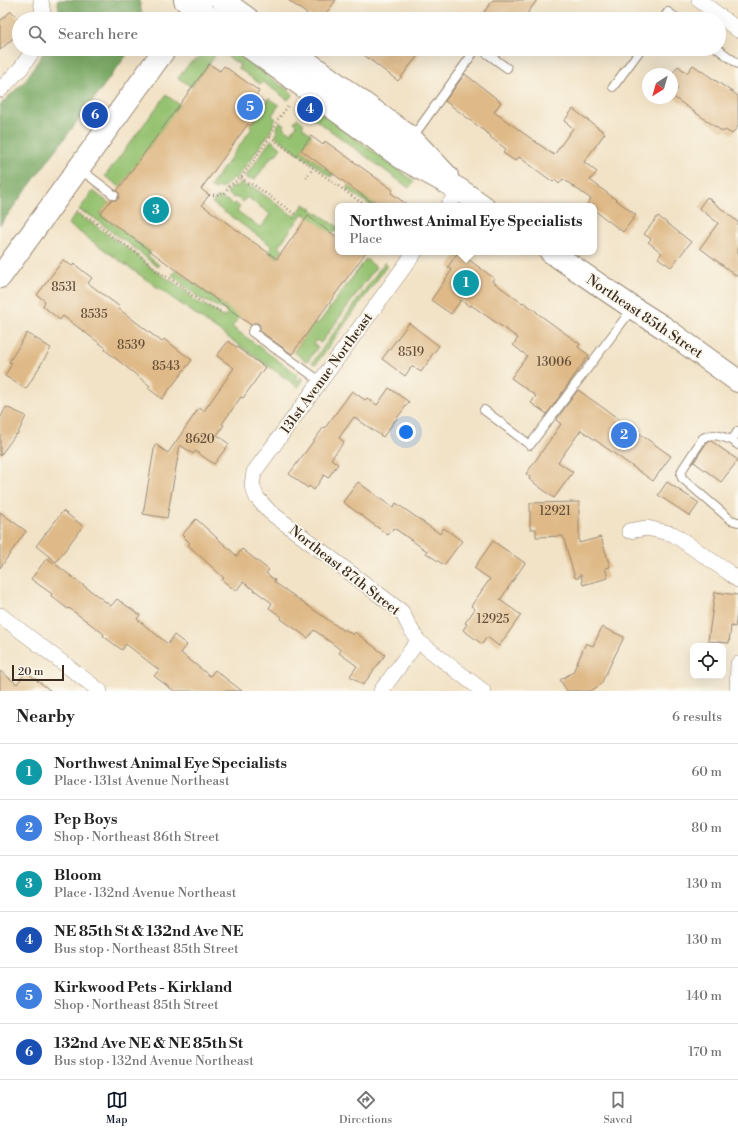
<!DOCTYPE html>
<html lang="en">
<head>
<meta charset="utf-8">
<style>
	:root { --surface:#fff; --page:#f6f6f6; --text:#222; --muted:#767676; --line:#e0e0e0; --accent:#111827 }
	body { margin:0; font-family:"Libre Bodoni",serif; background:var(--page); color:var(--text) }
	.controls { position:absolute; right:12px; bottom:12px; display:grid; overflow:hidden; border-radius:8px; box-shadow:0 4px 16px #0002 }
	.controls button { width:36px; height:36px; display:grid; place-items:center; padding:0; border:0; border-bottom:1px solid var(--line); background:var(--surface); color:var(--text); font:20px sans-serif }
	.compass { position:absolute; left:642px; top:68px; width:36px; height:36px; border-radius:50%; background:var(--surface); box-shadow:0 4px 16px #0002; rotate:217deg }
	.scale { position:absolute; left:12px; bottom:10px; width:52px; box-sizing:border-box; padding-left:4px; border:2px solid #3b2a1e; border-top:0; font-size:11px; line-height:14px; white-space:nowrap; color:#3b2a1e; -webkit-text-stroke:3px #fbf7ec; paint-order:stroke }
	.you { position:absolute; left:406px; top:432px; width:14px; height:14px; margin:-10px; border:3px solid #fff; border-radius:50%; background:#1a73e8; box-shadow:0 0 0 6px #1a73e833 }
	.badge { display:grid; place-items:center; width:26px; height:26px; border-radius:50%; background:var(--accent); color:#fff; font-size:13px; font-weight:700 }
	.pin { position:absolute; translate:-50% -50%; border:2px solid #fff; box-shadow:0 1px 4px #0006 }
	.popup { position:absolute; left:335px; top:203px; width:262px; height:52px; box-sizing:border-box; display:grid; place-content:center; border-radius:8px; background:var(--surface); filter:drop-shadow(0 1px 3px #0005); font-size:13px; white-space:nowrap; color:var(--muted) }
	.popup b { font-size:15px; color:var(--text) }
	.popup::after { content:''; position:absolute; left:50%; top:100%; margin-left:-8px; border:8px solid transparent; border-top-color:var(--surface) }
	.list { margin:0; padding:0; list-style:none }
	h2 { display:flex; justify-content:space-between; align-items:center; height:52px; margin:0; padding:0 16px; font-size:17px }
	h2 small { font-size:13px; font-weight:400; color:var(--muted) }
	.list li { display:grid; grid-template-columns:26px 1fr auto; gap:12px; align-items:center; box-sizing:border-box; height:56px; padding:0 16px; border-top:1px solid var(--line) }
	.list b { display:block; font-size:15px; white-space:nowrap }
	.list p { margin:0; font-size:13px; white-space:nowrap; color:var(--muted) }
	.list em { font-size:13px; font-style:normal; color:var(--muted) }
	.icon { flex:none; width:22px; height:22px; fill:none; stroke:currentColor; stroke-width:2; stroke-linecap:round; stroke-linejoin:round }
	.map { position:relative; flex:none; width:738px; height:691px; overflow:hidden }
	.search { position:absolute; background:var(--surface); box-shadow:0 4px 16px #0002; left:12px; right:12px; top:12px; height:44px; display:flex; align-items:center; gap:10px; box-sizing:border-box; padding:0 14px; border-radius:22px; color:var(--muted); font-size:15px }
	.sheet { height:388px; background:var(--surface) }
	nav { display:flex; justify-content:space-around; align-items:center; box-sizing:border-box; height:56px; border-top:1px solid var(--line); background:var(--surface); font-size:11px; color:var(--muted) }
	nav a { display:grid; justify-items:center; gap:2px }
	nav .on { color:var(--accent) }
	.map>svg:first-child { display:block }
	.green { fill:#95c271; stroke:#687648 }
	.forest { fill:#78a863; stroke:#5a6940 }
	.building { fill:#dfba88 }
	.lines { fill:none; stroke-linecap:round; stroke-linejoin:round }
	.lane-casing { stroke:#968672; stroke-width:10 }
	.street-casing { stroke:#968672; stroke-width:16 }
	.secondary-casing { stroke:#968672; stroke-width:24 }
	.primary-casing { stroke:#968672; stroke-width:24 }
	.path { stroke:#968672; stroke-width:2.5; stroke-dasharray:1 3; stroke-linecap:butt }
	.lane { stroke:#fff; stroke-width:8 }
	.street { stroke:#fff; stroke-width:15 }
	.secondary { stroke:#fff; stroke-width:22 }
	.primary { stroke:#fff; stroke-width:22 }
	.labels { text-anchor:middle; stroke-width:3.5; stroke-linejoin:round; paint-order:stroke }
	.number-label { font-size:12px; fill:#644e38 }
	.street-label { font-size:14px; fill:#3b2a1e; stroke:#fbf7ec }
</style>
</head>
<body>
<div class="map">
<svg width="738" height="691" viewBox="0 0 738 691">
	<rect width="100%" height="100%" fill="#fbf7ec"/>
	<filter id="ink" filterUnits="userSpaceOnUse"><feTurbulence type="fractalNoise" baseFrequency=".025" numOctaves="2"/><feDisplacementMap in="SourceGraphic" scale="8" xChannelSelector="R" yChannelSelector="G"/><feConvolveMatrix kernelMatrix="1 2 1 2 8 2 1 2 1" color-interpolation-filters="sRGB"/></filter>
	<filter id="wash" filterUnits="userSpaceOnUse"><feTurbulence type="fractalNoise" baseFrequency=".012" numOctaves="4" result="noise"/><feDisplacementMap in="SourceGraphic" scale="16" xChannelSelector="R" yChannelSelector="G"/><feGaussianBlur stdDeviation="0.9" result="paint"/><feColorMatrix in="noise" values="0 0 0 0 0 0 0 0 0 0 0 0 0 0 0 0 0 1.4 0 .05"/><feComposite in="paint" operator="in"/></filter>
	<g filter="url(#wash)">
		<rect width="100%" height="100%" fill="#f2e3c7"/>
		<g class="green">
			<path d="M228,49H231L293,94L288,100L263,82L260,84L238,68L240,65L224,54Z"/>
			<path d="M209,52L215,56L192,87L178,78L190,63Z"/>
			<path d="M166,95L180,105L120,187L105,176Z"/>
			<path d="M269,98L279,105L272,115L276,119L272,126L273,127L270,130L271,131L237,178H233L222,189L218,187L215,190L210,187L252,128L250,126Z"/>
			<path d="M314,108L414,181L409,188L309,115Z"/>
			<path d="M297,118L304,124L302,127L312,135L301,150L333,174L331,177L275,136L278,132L276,130L278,127L277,126L280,122L285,125L283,128L291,133L297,125L294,122Z"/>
			<path d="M271,140L281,148L275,156H272L254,181L251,178L249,180L245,177Z"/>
			<path d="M241,182L247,187L248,185L252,188L253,187L295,217L304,204L338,227V233L335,230L332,234L303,213L278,247L283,250L277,258L268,252L272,246L212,203L216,198H218L219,197L220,198V197L227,201L228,200L234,205L235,203L240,207L237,211L261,228L270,214L247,197L243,202L236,197L234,198L227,193L231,187L233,188L234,186H238Z"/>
			<path d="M349,185L377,206H371L347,189Z"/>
			<path d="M93,191L109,203L100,214L151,251L148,256L159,265L157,267L131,245L117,236L93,217L79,210Z"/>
			<path d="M76,214L92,223L112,238L133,252L155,271L181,287L196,301L219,313V315L222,317L225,316L227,314L226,311L199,298L172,275L176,270L225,306L242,313L232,327L298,375L295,379L299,381L301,377L303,381L298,387L68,224Z"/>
			<path d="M366,259L376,267L321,343L316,340L313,344L318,347L307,362L294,352L310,329L313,321L318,324Z"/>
			<path d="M385,262L387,266L316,364L312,363Z"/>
		</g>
		<g class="forest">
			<path d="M57,0H139L143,19H57L60,12Z"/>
			<path d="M46,49H131L0,225V105L25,81Z"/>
		</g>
		<g id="blocks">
			<g class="building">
				<path d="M288,0H336L322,19H314Z"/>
				<path d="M493,0H537L523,19H494L484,12Z"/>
				<path d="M11,11L19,19V33L0,50V21Z"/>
				<path d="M356,49H423L398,81Z"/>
				<path d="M209,64L220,71L224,66L259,91L256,96L266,103L250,126L248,124L201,189L209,195L202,205L277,259L308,216L338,238V252H366L292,354L260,331V326L258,323H253L251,325L100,214L111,200H116L119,198V193L117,191Z"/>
				<path d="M693,65L738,96V126L732,134L725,130L723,132L672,96L678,88L672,83V74L678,66L687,73Z"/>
				<path d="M465,74L501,102L494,112L554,155L573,128L564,121L573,109L605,133L584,162L597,172L590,180L636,215L623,232L594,210V206H589L587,204L591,199L563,179L559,184L555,180L553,182L519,157L515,161L503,153L506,149L490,137L491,136L445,101Z"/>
				<path d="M311,136L323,145L325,141L393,190L391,193L409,206H377L301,150Z"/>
				<path d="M707,197L738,222V277L700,248L718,223L699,208Z"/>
				<path d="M658,216L691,242L671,267L658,258L662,253L648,242L651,239L644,234Z"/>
				<path d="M458,252L494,278L492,281L522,303L523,302L537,312V313L580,344L578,347L589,355L547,414L531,403L536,396L511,378L527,356L513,345L518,338L471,305L470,307L461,300L451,314L431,300L452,270L448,267Z"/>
				<path d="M63,260L72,266L74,264L92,278L88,283L120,307L119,309L162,342L164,339L192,360L162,399L148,388L150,386L105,350L106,348L63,316L60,320L43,306L45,301L37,295Z"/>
				<path d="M409,323L439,346L430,357L431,358L421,372L412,366L405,376L382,359Z"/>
				<path d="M27,333L51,348L26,389L5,376L12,363L9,362Z"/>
				<path d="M228,341L265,367L243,398L241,397L222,424L224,425L217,435L229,444L214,464L195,451L193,454L180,445L167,518L143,514L155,444L168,453L199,408L204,411L234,368L217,356Z"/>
				<path d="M389,388L409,402L383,437L354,417L339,438L344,442L331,459L338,464L328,478L324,475L314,490L309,486L308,488L289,474L324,427L325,428L352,391L365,400L367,398L377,405Z"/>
				<path d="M578,390L671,456L653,481L581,430L558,462L573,472L554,498L529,479L530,477L526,474L561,424L556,420Z"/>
				<path d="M6,407L26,416L17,435L16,434L0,456V419Z"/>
				<path d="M711,441L738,460L721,482L694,462L707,442Z"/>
				<path d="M358,482L393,508L396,503L440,534L444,528L462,541L444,565L426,553L427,551L394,528L388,535L343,502Z"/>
				<path d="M667,482L699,503L690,516L658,495Z"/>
				<path d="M579,502V543L601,537L610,567L605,568L608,578L583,585L581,575H579V578H575L563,536L536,537V529H530V503Z"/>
				<path d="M63,511L83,526L56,562L36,546Z"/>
				<path d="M0,512L26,531L0,568Z"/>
				<path d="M196,519L237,556L242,549L269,570L266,573L275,580L274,582L344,631L345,629L353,635L355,632L385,655L363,685L350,676L357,666L339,653L341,650L314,630L308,638L281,619L282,617L269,608L272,603L243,582L236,591L222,580L224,578L188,545L190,543L182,535Z"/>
				<path d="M493,541L525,563L500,600L521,615L499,646L487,637L482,644L463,630L467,624L465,623L475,609L471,606L490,579L474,568Z"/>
				<path d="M47,558L111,606L117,599L140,615L137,619L168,644L174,635L187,645L181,653L210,676L215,670L242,691H174L154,676L159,670L126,644L122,650L103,636L104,634L69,608L68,609L51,596L52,594L31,579Z"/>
				<path d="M715,592L738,595V604L735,627L731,626L729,643L708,641Z"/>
				<path d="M602,627L624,637L601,684L591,691H567L560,680L573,672L586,643L593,646Z"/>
				<path d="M0,671L17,684L26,672L51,691H0Z"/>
			</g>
		</g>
	</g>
	<g filter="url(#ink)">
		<use href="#blocks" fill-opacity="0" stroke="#968672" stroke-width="1"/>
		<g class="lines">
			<g class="lane-casing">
				<g id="lane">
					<path d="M663,19L668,12L678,19"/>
					<path d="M481,49L507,68"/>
					<path d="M718,49L738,64"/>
					<path d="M613,87L641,49"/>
					<path d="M412,138L476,49"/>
					<path d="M80,169L114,195"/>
					<path d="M255,328L252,332L320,381"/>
					<path d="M484,410L530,445L632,309"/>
					<path d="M738,431L732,440L738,445"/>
					<path d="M732,440C722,437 713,432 703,438L682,470L681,475L682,478L725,515L731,520L738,522"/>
				</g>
			</g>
			<g class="street-casing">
				<g id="street">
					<path d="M41,0L43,14V19"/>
					<path d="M699,0L738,30"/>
					<path d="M0,90L21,68L34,49"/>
					<path d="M448,206L460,190"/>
					<path d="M415,252L254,472L252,486L257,498L270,512L402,612L409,626L418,641L483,691"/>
					<path d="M629,531L647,528L673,534L728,572L738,580"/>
					<path d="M0,615L100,691"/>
					<path d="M381,691L418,641"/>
					<path d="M737,691L738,664"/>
				</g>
			</g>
			<g class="secondary-casing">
				<g id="secondary">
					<path d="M187,19L202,0"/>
					<path d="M0,277L165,49"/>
				</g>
			</g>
			<g class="primary-casing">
				<g id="primary">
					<path d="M185,0L211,19"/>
					<path d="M222,0L248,19"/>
					<path d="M252,49L402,158L460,190L483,206"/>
					<path d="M289,49L411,138L447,176"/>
					<path d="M551,252L633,308L663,327L738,381"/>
				</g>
			</g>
			<g class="path">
				<path d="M270,137L366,206"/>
				<path d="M241,178L248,183L254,185L296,215"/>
				<path d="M306,178L313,168"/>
				<path d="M209,195L224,194L230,185L241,178L270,137L277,121L288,106"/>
				<path d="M76,211L81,215L92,219L113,237L136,252L157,271L181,285L191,295L203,303L223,313"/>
			</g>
			<use href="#lane" class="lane"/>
			<use href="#street" class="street"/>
			<use href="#secondary" class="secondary"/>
			<use href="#primary" class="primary"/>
		</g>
	</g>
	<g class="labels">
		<g class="number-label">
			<text x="64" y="291">8531</text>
			<text x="94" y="318">8535</text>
			<text x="131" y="349">8539</text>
			<text x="411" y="356">8519</text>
			<text x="554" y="366">13006</text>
			<text x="166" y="370">8543</text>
			<text x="200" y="443">8620</text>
			<text x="555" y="515">12921</text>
			<text x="493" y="623">12925</text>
		</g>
		<g class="street-label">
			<text transform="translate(645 316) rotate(34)" y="5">Northeast 85th Street</text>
			<text transform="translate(326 373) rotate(-54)" y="5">131st Avenue Northeast</text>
			<text transform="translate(345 570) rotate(38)" y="5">Northeast 87th Street</text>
		</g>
	</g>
</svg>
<div class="controls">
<button><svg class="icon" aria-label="locate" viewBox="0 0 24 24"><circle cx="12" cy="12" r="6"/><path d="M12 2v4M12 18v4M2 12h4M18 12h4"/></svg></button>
</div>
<svg class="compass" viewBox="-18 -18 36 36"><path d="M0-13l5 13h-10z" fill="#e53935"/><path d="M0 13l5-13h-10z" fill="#767676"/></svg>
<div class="scale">20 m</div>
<div class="you"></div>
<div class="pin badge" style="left:466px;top:283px;background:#0f9aa8">1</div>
<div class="popup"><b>Northwest Animal Eye Specialists</b>Place</div>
<div class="pin badge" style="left:624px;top:435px;background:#3f7fe0">2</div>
<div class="pin badge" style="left:156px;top:210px;background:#0f9aa8">3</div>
<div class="pin badge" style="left:310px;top:109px;background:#1a4fb4">4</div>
<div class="pin badge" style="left:250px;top:107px;background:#3f7fe0">5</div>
<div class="pin badge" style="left:95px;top:115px;background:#1a4fb4">6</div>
<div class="search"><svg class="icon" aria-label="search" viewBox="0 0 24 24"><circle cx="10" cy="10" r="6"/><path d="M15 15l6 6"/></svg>Search here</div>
</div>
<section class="sheet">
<h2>Nearby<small>6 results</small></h2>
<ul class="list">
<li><span class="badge" style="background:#0f9aa8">1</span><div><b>Northwest Animal Eye Specialists</b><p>Place · 131st Avenue Northeast</p></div><em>60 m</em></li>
<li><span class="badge" style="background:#3f7fe0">2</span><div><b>Pep Boys</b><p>Shop · Northeast 86th Street</p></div><em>80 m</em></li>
<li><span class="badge" style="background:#0f9aa8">3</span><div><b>Bloom</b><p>Place · 132nd Avenue Northeast</p></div><em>130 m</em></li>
<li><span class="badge" style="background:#1a4fb4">4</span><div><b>NE 85th St &amp; 132nd Ave NE</b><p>Bus stop · Northeast 85th Street</p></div><em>130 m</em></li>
<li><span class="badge" style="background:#3f7fe0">5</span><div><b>Kirkwood Pets - Kirkland</b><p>Shop · Northeast 85th Street</p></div><em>140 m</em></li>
<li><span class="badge" style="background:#1a4fb4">6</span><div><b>132nd Ave NE &amp; NE 85th St</b><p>Bus stop · 132nd Avenue Northeast</p></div><em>170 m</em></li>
</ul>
</section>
<nav>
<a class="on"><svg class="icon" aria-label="map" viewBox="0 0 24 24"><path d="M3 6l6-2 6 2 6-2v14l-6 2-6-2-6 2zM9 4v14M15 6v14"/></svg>Map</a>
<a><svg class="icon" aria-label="directions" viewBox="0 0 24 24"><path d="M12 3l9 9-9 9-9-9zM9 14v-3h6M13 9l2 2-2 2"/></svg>Directions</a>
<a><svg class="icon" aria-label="saved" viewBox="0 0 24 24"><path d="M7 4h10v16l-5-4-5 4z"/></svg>Saved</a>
</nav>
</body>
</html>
